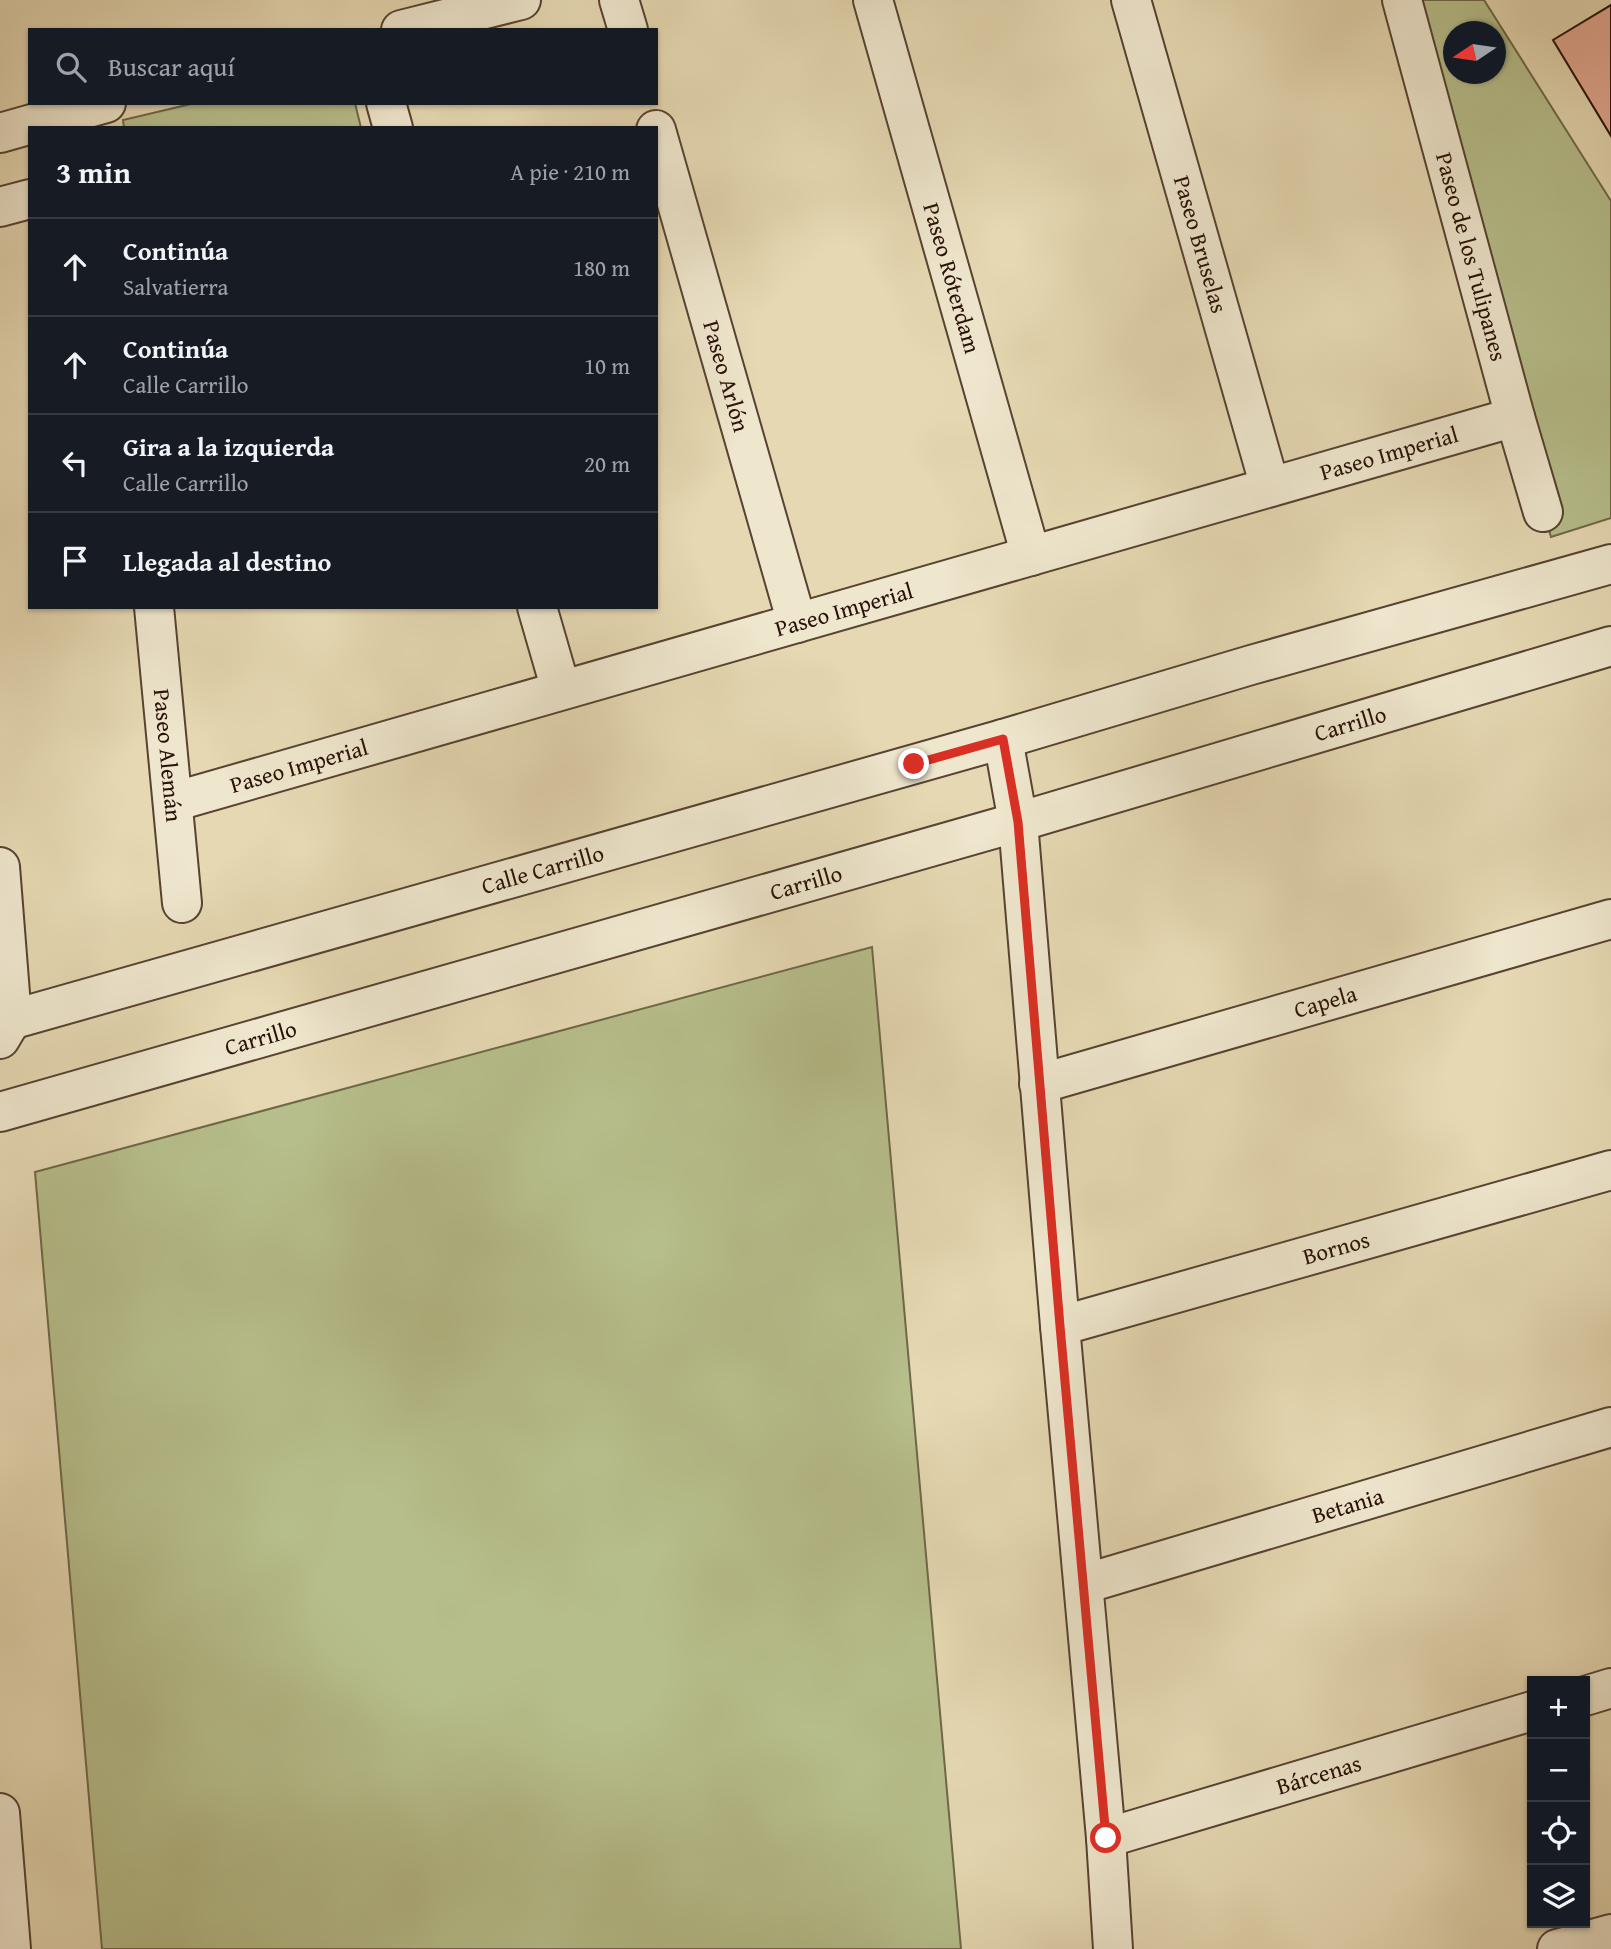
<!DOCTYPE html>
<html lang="es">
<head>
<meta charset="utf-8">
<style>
	:root { --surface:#171b24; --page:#242831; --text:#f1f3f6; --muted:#9ea1a6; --line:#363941 }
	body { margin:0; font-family:"Gentium Book Plus",serif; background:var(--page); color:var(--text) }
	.controls { position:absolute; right:21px; bottom:21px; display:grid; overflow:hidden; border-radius:0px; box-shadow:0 2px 5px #0004 }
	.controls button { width:63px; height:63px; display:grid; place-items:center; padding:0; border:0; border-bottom:2px solid var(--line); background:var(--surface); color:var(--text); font:35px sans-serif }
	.compass { position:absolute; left:1443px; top:21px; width:63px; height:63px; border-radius:50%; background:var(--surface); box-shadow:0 2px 5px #0004; rotate:257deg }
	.stop { position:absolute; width:21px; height:21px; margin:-16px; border:5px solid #d93025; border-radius:50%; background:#fff }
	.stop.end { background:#d93025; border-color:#fff; box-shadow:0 2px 7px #0008 }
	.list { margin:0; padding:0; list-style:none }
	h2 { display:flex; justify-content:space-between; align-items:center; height:91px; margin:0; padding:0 28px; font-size:30px }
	h2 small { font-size:23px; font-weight:400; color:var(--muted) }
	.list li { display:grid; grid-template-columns:46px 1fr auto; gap:21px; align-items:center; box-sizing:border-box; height:98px; padding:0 28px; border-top:2px solid var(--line) }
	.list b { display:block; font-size:26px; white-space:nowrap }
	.list p { margin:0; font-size:23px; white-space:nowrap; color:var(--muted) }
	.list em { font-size:23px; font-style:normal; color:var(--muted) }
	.icon { flex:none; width:38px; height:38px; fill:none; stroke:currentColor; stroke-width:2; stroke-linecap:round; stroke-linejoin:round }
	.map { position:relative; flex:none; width:1611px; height:1949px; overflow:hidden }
	.search { position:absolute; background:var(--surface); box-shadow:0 2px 5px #0004; left:28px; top:28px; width:630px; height:77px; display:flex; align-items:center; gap:18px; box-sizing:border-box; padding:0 24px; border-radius:0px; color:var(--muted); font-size:26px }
	.panel { position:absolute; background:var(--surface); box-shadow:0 2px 5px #0004; left:28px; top:126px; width:630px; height:483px; border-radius:0px }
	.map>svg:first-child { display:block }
	.green { fill:#b6be8b; stroke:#6f6848; stroke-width:2; fill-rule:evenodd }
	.building { fill:#e4a993; stroke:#281106; stroke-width:2 }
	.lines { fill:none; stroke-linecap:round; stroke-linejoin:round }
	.street-casing { stroke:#574331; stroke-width:42 }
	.street { stroke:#eee6cd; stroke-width:38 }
	.route { stroke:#d93025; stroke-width:9 }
	.labels { text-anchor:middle; stroke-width:5; stroke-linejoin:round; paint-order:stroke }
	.street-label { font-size:23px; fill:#281106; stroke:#eee6cd }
</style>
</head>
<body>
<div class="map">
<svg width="1611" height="1949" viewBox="0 0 1611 1949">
	<rect width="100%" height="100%" fill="#e5d8b2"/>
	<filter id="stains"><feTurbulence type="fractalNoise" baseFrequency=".00286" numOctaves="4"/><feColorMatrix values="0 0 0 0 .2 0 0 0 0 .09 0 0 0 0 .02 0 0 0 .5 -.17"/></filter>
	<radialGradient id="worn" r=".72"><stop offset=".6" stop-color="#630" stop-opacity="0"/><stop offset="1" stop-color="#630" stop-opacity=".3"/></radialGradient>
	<g class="green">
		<path d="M1402,0H1484L1611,201V518L1551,537L1515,417ZM1454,32H1496V74H1454Z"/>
		<path d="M195,103H355L361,128H124L123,120Z"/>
		<path d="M872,947L961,1949H102L35,1172Z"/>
	</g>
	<path class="building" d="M1611,5V136L1553,40Z"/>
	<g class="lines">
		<g class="street-casing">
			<g id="street">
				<path d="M619,0L628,30"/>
				<path id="s1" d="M873,0L1031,556"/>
				<path id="s2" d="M1131,0L1270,487"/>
				<path id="s3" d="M1402,0L1515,417L1543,512"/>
				<path d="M401,30L521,0"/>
				<path d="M386,103L393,128"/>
				<path id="s4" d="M656,130L797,623"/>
				<path d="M0,133L106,103"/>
				<path d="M0,207L30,199"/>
				<path id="s5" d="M154,607L182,903"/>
				<path d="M537,607L561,690"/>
				<path d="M1003,739L1018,822L1060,1326L1106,1838L1113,1949"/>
				<path id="s6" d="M173,802L1515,417"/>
				<path d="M0,867L12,1019L0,1039"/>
				<path id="s7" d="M0,1023L1003,739L1251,665L1611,564"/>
				<path id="s8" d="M1039,1084L1611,919"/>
				<path id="s9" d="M0,1112L1018,822L1611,646"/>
				<path id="s10" d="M1060,1326L1611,1170"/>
				<path id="s11" d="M1084,1584L1611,1427"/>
				<path d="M1585,1696L1611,1688"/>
				<path d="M0,1813L11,1949"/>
				<path id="s12" d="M1106,1838L1532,1711"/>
				<path d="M1557,1949L1611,1934"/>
			</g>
		</g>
		<use href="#street" class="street"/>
	</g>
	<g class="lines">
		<path class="route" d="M914,764L1003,739L1018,822L1060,1326L1106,1838"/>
	</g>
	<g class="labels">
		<g class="street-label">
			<text dy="8" stroke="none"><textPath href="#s2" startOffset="254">Paseo Bruselas</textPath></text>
			<text dy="8" stroke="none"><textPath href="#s3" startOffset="266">Paseo de los Tulipanes</textPath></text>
			<text dy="8" stroke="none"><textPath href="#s1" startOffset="289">Paseo Róterdam</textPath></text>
			<text dy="8" stroke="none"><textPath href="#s4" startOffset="256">Paseo Arlón</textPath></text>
			<text dy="8" stroke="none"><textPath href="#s6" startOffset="1265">Paseo Imperial</textPath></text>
			<text dy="8" stroke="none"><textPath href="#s6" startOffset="698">Paseo Imperial</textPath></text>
			<text dy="8" stroke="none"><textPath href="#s9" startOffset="1405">Carrillo</textPath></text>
			<text dy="8" stroke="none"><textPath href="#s5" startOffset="149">Paseo Alemán</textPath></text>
			<text dy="8" stroke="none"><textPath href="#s6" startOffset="131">Paseo Imperial</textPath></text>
			<text dy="8" stroke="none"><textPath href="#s7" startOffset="564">Calle Carrillo</textPath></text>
			<text dy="8" stroke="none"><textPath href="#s9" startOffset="838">Carrillo</textPath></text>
			<text dy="8" stroke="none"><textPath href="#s8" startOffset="298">Capela</textPath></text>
			<text dy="8" stroke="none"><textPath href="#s9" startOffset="271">Carrillo</textPath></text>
			<text dy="8" stroke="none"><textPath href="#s10" startOffset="287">Bornos</textPath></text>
			<text dy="8" stroke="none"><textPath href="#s11" startOffset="275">Betania</textPath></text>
			<text dy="8" stroke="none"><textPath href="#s12" startOffset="222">Bárcenas</textPath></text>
		</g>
	</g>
	<rect width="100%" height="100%" filter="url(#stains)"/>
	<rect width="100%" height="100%" fill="url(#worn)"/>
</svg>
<div class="controls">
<button>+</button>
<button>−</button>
<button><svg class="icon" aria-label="locate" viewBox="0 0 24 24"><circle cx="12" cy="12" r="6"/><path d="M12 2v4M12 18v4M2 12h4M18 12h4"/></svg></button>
<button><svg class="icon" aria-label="layers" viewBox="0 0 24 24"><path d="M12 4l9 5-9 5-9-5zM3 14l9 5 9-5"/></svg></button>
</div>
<svg class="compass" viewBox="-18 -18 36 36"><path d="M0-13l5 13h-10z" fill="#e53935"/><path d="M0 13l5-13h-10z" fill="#9ea1a6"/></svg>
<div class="stop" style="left:1106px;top:1838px"></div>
<div class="stop end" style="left:914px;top:764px"></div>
<div class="search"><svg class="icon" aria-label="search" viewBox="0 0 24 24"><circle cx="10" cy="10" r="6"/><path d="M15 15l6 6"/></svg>Buscar aquí</div>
<section class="panel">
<h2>3 min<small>A pie · 210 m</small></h2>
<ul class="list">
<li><svg class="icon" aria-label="ahead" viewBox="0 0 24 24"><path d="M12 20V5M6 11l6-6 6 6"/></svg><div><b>Continúa</b><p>Salvatierra</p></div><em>180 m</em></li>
<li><svg class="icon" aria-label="ahead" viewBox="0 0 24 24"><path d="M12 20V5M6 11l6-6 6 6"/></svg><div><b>Continúa</b><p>Calle Carrillo</p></div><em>10 m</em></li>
<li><svg class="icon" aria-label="left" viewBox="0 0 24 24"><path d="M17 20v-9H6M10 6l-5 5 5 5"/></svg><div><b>Gira a la izquierda</b><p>Calle Carrillo</p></div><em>20 m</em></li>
<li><svg class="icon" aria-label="arrive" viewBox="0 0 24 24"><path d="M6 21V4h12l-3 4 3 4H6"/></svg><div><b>Llegada al destino</b></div></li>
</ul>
</section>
</div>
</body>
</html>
